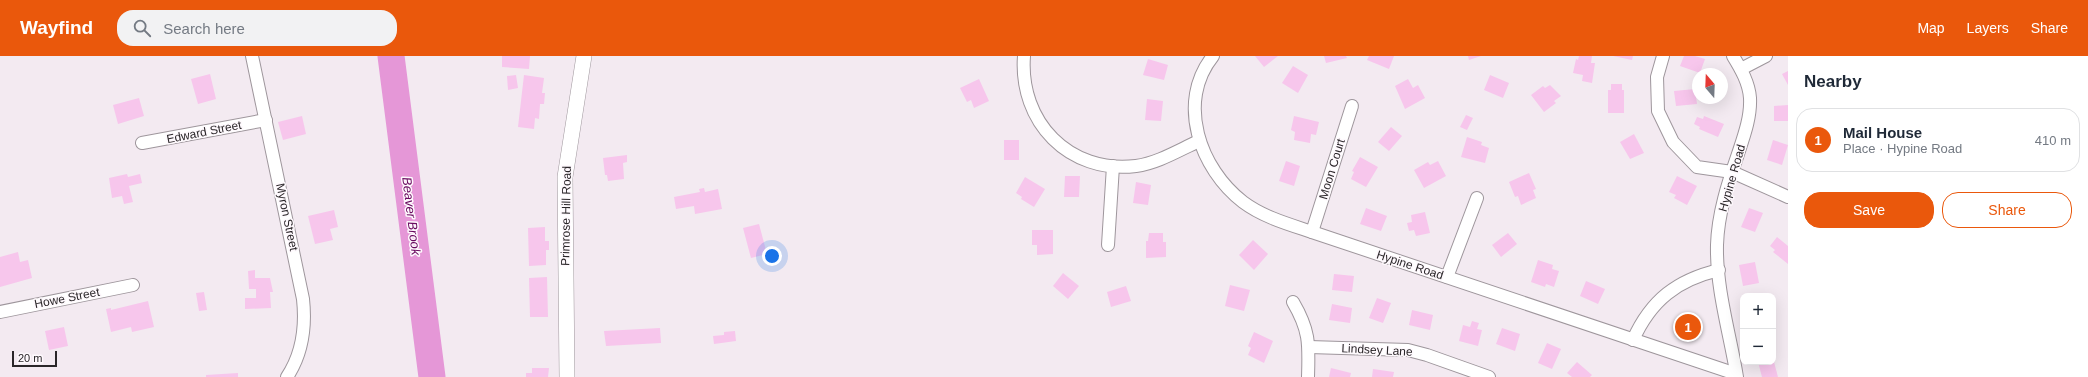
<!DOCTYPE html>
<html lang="en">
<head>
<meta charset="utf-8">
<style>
	:root { --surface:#fff; --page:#f2f2f3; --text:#1f2937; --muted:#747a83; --line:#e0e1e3; --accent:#ea580c }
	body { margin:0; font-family:Arial,sans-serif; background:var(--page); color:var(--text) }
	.controls { position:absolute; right:12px; bottom:12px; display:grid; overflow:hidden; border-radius:8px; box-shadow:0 4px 16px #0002 }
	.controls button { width:36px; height:36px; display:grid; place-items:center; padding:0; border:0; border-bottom:1px solid var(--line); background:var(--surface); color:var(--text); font:20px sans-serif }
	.compass { position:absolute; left:1692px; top:12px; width:36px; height:36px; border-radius:50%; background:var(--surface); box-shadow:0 4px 16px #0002; rotate:341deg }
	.scale { position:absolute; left:12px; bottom:10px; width:45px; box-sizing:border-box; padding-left:4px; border:2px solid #2a2629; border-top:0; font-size:11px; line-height:14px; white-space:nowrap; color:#2a2629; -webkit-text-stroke:3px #fef9fd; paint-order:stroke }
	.you { position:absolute; left:772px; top:200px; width:14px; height:14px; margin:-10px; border:3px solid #fff; border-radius:50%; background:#1a73e8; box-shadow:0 0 0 6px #1a73e833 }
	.badge { display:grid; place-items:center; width:26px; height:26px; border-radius:50%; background:var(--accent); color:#fff; font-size:13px; font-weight:700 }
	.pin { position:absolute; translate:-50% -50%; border:2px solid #fff; box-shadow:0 1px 4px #0006 }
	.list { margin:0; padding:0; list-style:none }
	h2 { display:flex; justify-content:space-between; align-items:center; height:52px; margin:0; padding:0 16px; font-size:17px }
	h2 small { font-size:13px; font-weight:400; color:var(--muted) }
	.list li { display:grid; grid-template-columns:26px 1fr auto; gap:12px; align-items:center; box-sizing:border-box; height:64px; margin:0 8px 8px; padding:0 8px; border:1px solid var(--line); border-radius:16px }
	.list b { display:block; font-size:15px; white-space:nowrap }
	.list p { margin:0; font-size:13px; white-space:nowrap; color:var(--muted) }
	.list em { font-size:13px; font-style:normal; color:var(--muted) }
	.actions { display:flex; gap:8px; padding:12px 16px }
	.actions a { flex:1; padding:9px 0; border:1px solid var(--accent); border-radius:16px; text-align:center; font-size:14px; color:var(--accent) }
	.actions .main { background:var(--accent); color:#fff }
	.icon { flex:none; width:22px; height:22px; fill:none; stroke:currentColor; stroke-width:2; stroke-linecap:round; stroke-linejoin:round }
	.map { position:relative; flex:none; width:1788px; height:321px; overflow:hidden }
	header { display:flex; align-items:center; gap:24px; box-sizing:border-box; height:56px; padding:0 20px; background:var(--accent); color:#fff }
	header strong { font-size:19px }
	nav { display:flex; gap:22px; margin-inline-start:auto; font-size:14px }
	.search { width:280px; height:36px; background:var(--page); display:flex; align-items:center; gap:10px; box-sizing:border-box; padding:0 14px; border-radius:16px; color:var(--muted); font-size:15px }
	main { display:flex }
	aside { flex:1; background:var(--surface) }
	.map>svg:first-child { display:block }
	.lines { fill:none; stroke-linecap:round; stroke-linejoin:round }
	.river { stroke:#e597d7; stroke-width:27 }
	.building { fill:#f7c6ec }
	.minor-casing { stroke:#9e969c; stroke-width:14 }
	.tertiary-casing { stroke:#9e969c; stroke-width:16 }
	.minor { stroke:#fff; stroke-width:12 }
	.tertiary { stroke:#fff; stroke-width:15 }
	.labels { text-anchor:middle; stroke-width:3; stroke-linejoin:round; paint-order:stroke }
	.street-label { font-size:12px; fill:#2a2629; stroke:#fef9fd }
	.water-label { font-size:13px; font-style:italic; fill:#68085e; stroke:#fef9fd }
</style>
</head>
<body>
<header>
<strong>Wayfind</strong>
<div class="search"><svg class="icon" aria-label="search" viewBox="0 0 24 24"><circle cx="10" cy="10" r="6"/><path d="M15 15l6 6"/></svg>Search here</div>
<nav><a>Map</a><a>Layers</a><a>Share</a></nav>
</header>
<main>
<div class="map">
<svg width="1788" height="321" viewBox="0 0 1788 321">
	<rect width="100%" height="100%" fill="#f3eaf1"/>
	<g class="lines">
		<path class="river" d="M391,0L432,321"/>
	</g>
	<g class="building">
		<path d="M502,0H530L529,13L502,11Z"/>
		<path d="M1255,0H1278L1264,11Z"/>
		<path d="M1324,0H1346L1347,2L1326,7Z"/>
		<path d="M1369,0H1394L1389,13L1367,4Z"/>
		<path d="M1468,0H1481L1469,4Z"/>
		<path d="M1579,0H1592L1591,7H1595L1592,27L1582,25L1583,19L1573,17L1576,3L1578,4Z"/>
		<path d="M1613,0H1633L1632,4Z"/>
		<path d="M1684,0H1695L1705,3L1700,17L1680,10Z"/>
		<path d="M1148,3L1168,9L1164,24L1143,19Z"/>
		<path d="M1293,10L1308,19L1298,37L1282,27Z"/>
		<path d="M1788,15V29L1782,18Z"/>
		<path d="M210,18L216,43L198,48L191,23Z"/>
		<path d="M516,19L518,32L508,34L507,20Z"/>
		<path d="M524,19L544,22L542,37H545L544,48H540L539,63L535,62L534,73L518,71Z"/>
		<path d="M1490,19L1509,27L1503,42L1484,34Z"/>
		<path d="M979,23L989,45L974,52L971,44L967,46L960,32Z"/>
		<path d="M1408,23L1413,32L1418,29L1425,42L1405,53L1395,30Z"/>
		<path d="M1611,28H1622V34H1624V57H1608V34H1611Z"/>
		<path d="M1550,29L1561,40L1554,45L1556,47L1544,56L1531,39L1543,30L1545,32Z"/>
		<path d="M1695,33L1697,48L1676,50L1674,35Z"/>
		<path d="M139,42L144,60L118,68L113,49Z"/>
		<path d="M1147,43L1163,45L1161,65L1145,64Z"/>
		<path d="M1788,49V65H1774V50Z"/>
		<path d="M1466,59L1473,62L1467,74L1460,71Z"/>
		<path d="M302,60L306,78L283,84L278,66Z"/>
		<path d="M1294,60L1319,66L1316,79L1311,78L1310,87L1294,84L1295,76L1291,74Z"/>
		<path d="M1704,60L1724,68L1718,81L1699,73L1700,71L1694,68L1697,61L1703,63Z"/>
		<path d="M1391,71L1402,80L1389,95L1378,86Z"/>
		<path d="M1634,78L1644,97L1630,103L1620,86Z"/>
		<path d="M1467,81L1482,86L1481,89L1489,92L1485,107L1461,101Z"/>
		<rect x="1004" y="84" width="15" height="20"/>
		<path d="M1773,84L1788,89L1782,109L1767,104Z"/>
		<path d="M627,99V106L623,107L624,123L608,125L607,119H605L603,102Z"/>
		<path d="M1360,101L1378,111L1366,131L1351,123L1354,116L1352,115Z"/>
		<path d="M1286,105L1300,110L1294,130L1279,125Z"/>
		<path d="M1438,105L1446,120L1424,132L1414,114L1428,106L1430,109Z"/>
		<path d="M1529,117L1536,133L1533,134L1536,142L1521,149L1518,140L1515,141L1509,126Z"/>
		<path d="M127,118L128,121L140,118L142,127L129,130L133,146L124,148L122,140L112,142L109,122Z"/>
		<path d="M1065,120H1080L1079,141H1064Z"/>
		<path d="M1677,120L1697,130L1687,149L1674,142L1676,139L1669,136Z"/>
		<path d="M1025,121L1045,133L1034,151L1021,143L1022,141L1016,137Z"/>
		<path d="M1136,126L1151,129L1148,149L1133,147Z"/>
		<path d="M704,132L705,136L718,133L722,153L695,158L694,150L676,153L674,141L700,136L699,133Z"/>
		<path d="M1366,152L1387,160L1381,175L1360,168Z"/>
		<path d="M1749,152L1763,157L1755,176L1741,171Z"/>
		<path d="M334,154L338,171L330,173L333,184L315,188L308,160Z"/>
		<path d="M1425,156L1430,177L1416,180L1414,174L1409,175L1407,167L1412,166L1411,159Z"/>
		<path d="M759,168L767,198L751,202L743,172Z"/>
		<path d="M545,171V185H549V194H546V209L529,210L528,172Z"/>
		<path d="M1032,174H1053V198L1037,199V189H1032Z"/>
		<path d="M1149,177H1163V186H1166V201L1146,202V185H1148Z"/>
		<path d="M1508,177L1517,188L1501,201L1492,189Z"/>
		<path d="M1777,181L1788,190V208L1773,196L1775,194L1770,190Z"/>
		<path d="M1253,184L1268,198L1254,214L1239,199Z"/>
		<path d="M18,196L20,206L28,204L32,222L0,231V201Z"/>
		<path d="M1538,204L1553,209L1552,213L1559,215L1554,231L1546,228L1545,231L1531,226Z"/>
		<path d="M1755,206L1759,227L1743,230L1739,209Z"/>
		<path d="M255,214V222H270L273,236H270L271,252L245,253V242H256V233H249L248,215Z"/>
		<path d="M1063,217L1079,230L1068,243L1053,230Z"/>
		<path d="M1334,218L1354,220L1352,236L1332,234Z"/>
		<path d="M547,221L548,261H530L529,222Z"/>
		<path d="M1586,225L1605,233L1598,248L1580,240Z"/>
		<path d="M1230,229L1250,234L1244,255L1225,250Z"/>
		<path d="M1126,230L1131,245L1111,251L1107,236Z"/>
		<path d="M204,236L207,254L199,255L196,237Z"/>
		<path d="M1377,242L1391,247L1383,267L1369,262Z"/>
		<path d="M148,245L154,271L132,276L131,271L111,276L106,253L111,252V254Z"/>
		<path d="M1332,248L1352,252L1350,267L1329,264Z"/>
		<path d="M1412,254L1433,259L1430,274L1409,269Z"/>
		<path d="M1691,257L1702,272L1686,285L1675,270Z"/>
		<path d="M1472,265L1479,267L1477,273L1482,274L1478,290L1459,285L1463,269L1470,271Z"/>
		<path d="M64,271L68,290L49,294L45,275Z"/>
		<path d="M660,272L661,287L606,290L604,275Z"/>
		<path d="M1502,272L1520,278L1515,295L1496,288Z"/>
		<path d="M735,275L736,285L714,288L713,280L724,279V276Z"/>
		<path d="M1254,276L1273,285L1264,307L1248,299L1251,292L1248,290Z"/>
		<path d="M1547,287L1561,293L1552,313L1538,307Z"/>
		<path d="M1577,306L1592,319L1590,321H1572L1567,317Z"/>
		<path d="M1758,306H1774L1778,321H1762Z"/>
		<path d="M532,312H549L548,321H526V317H532Z"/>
		<path d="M1331,312L1351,317L1350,321H1329Z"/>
		<path d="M1373,313L1394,316L1393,321H1372Z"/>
		<path d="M238,317V321H206V319Z"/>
	</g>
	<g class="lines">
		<g class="minor-casing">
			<g id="minor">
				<path d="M252,0L303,243C306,271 303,297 287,321"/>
				<path d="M1024,0C1019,66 1069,118 1136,110C1158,107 1179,94 1199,85"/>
				<path d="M1213,0C1176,46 1200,113 1243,146C1263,161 1288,168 1312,176L1736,318"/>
				<path d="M1663,0L1657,21L1658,55L1673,86L1697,111L1732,116L1788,141"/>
				<path d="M1733,0C1741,13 1749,27 1750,42C1751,61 1744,80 1738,98C1728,127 1718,157 1717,189C1716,233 1730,278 1737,321"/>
				<path d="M1741,13L1766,0"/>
				<path d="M142,87L266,64"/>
				<path d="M1312,176L1352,50"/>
				<path d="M1108,189L1113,110"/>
				<path d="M1447,221L1477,142"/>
				<path d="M1293,246C1310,275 1309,288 1308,321"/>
				<path d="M0,256L133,229"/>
				<path d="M1633,284C1651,244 1677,224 1719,214"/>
				<path d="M1309,291L1408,294L1427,299L1489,321"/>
			</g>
		</g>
		<g class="tertiary-casing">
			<path id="tertiary" d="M567,321L565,121L584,0"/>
		</g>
		<use href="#minor" class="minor"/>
		<use href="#tertiary" class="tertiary"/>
	</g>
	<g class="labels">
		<g class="street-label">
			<text transform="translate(204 76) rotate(-11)" y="4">Edward Street</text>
			<text transform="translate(1332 113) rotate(-73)" y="4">Moon Court</text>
			<text transform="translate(1732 122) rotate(-74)" y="4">Hypine Road</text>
			<text transform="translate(566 160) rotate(-89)" y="4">Primrose Hill Road</text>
			<text transform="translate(287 161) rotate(78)" y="4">Myron Street</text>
			<text transform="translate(1410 209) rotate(18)" y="4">Hypine Road</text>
			<text transform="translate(67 242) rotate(-11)" y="4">Howe Street</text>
			<text transform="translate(1377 294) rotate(3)" y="4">Lindsey Lane</text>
		</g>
		<g class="water-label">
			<text transform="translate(412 160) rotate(83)" y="5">Beaver Brook</text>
		</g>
	</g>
</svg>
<div class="controls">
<button>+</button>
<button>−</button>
</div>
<svg class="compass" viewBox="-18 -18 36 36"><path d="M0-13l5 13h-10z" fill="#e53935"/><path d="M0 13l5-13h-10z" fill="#747a83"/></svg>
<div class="scale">20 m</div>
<div class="you"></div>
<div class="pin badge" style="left:1688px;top:271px">1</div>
</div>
<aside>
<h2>Nearby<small></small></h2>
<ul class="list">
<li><span class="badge">1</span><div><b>Mail House</b><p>Place · Hypine Road</p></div><em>410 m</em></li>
</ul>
<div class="actions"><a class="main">Save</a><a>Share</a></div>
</aside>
</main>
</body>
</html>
